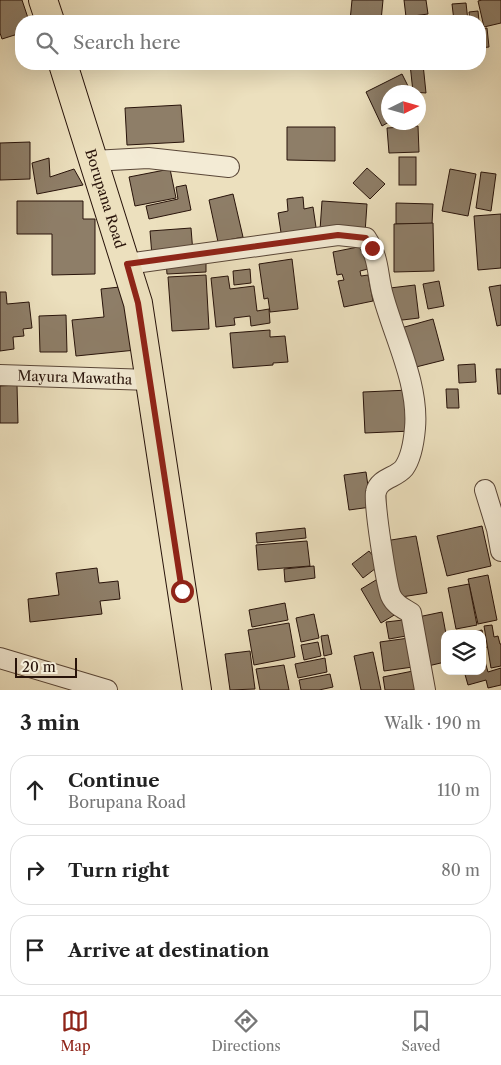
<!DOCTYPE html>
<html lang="en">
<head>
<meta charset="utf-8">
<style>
	:root { --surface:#fff; --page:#f2f2f2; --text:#222; --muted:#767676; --line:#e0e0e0; --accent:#8f2418 }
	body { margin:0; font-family:"Libre Caslon Text",serif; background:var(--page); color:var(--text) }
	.controls { position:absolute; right:15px; bottom:15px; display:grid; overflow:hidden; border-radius:10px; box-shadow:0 5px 20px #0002 }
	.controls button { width:45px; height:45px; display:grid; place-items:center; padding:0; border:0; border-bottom:1px solid var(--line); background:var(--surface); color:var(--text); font:25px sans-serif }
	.compass { position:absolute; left:381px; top:85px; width:45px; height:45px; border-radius:50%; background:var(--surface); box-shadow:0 5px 20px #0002; rotate:85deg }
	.scale { position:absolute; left:15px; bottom:12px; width:62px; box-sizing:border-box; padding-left:5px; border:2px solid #28130a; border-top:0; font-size:14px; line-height:18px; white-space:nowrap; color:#28130a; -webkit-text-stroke:4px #f3ebd5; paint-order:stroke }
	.stop { position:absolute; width:15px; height:15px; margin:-11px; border:4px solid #8f2418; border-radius:50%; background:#fff }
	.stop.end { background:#8f2418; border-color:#fff; box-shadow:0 1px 5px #0008 }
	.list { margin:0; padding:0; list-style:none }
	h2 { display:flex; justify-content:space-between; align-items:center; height:65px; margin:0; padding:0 20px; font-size:21px }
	h2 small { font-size:16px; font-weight:400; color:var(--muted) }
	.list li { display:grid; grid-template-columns:32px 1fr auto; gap:15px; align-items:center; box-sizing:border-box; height:70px; margin:0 10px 10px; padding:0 10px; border:1px solid var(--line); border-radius:20px }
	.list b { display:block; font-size:19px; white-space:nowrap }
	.list p { margin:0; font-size:16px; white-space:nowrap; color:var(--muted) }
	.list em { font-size:16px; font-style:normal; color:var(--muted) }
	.icon { flex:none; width:28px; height:28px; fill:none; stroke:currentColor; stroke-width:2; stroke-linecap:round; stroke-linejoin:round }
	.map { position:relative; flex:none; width:501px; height:690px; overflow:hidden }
	.search { position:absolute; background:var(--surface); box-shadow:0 5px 20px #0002; left:15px; right:15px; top:15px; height:55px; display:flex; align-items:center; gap:12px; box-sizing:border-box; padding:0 18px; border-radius:20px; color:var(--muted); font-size:19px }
	.sheet { height:305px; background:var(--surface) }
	nav { display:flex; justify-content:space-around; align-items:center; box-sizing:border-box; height:70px; border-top:1px solid var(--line); background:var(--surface); font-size:14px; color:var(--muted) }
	nav a { display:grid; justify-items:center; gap:2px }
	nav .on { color:var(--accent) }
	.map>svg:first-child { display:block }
	.building { fill:#8e7e68; stroke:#28130a }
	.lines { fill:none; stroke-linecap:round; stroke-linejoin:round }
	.minor-casing { stroke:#594637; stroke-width:22 }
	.primary-casing { stroke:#28130a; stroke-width:30 }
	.minor { stroke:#f3ebd5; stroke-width:20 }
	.primary { stroke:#ece0be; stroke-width:28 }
	.route { stroke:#8f2418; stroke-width:6 }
	.labels { text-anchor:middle; stroke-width:4; stroke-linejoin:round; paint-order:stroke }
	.street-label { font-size:14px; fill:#28130a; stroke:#f3ebd5 }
</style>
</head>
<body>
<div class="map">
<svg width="501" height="690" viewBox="0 0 501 690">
	<rect width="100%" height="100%" fill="#ece0be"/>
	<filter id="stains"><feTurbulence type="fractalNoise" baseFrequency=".004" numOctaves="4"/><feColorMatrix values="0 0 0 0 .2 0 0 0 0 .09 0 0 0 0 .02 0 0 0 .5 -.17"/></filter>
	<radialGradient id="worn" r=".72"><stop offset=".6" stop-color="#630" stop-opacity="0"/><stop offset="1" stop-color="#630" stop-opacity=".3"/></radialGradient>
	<g class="building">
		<path d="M0,0H22L29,21H21V33L2,39L0,33Z"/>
		<path d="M352,0H383L381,21H350Z"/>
		<path d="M404,0H426L428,14L406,17Z"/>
		<path d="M482,0H501V23L484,27L478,1Z"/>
		<path d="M466,3L468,21H454L452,4Z"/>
		<path d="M478,11L479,21H470L469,12Z"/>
		<path d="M487,28L489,47L480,48V29Z"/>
		<path d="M410,64H423L426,93L413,92Z"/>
		<path d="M402,74L411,92H388L389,122L382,126L366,92Z"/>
		<path d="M181,105L184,142L127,145L125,108Z"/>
		<path d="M418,126L419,152L389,153L387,128Z"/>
		<path d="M287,127H335V161L287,160Z"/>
		<path d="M30,142V179L0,180V143Z"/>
		<rect x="399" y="157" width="17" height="28"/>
		<path d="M49,158L50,177L74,169L83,185L37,194L32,163Z"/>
		<path d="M367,168L385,184L370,199L353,183Z"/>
		<path d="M170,169L176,198L135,206L129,177Z"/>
		<path d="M450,169L476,174L468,216L442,211Z"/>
		<path d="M481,172L496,174L491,211L476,208Z"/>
		<path d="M186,185L191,210L149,219L146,206L178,199L176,187Z"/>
		<path d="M233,194L243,237L218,242L209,200Z"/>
		<path d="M303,197L304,209L313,207L317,234L282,239L278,213L288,211L287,199Z"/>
		<path d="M17,201H83V219H95V274L52,275V234H17Z"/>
		<path d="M322,201L367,204L365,233L320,230Z"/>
		<path d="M396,203L433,204L432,224H396Z"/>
		<path d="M501,214V268L478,270L474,216Z"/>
		<path d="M433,223L434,271L394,272V224Z"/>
		<path d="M191,228L193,253L152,256L150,231Z"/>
		<path d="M363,246L368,269L360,271L361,276L368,275L373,301L344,307L338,281L344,280L342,274L337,275L333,252Z"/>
		<path d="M206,258V272L167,274L166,261Z"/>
		<path d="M292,259L298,309L270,312L268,298L264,299L259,264Z"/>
		<path d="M250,269L251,283L234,285L233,271Z"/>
		<path d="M206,275L209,329L172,331L168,277Z"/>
		<path d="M228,276L230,289L254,286L257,311L269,309L270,323L251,326L250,316L234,318L235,325L216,327L211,278Z"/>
		<path d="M439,281L444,306L428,309L423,284Z"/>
		<path d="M415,285L419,318L394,321L390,288Z"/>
		<path d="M501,285V325L497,326L489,287Z"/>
		<path d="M129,286L136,350L76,356L72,320L104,317L101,289Z"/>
		<path d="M0,292H6L7,304L29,302L32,328L23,329L24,336L13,337L14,349L0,351Z"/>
		<path d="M66,315L67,352H40L39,316Z"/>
		<path d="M433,319L444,360L412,368L401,328Z"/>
		<path d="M270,330V337L285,336L288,362L273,363V365L233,368L230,333Z"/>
		<path d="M475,364L476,382L459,383L458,365Z"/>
		<path d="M496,369H501V394H498Z"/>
		<path d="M17,385L18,423H0V386Z"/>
		<path d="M446,389H458L459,408H447Z"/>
		<path d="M410,390L412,431L365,433L363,392Z"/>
		<path d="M366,472L371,507L349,510L344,475Z"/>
		<path d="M482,526L491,566L447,576L437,536Z"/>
		<path d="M305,528L306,538L257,543L256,533Z"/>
		<path d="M416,536L427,593L395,598L385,541Z"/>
		<path d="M307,541L310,566L258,570L256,545Z"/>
		<path d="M369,551L380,565L363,578L352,564Z"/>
		<path d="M314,566L315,578L285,582L284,569Z"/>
		<path d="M97,568L99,583L118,581L120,599L100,601L102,614L30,622L28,599L59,595L56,573Z"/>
		<path d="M488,575L497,620L478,624L468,579Z"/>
		<path d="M376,580L396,614L381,623L361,589Z"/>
		<path d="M469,584L477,625L456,629L448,588Z"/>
		<path d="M285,603L288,620L252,627L249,610Z"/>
		<path d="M442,612L446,634H445V662L428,666L418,617Z"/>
		<path d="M314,614L319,638L301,642L296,618Z"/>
		<path d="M403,620L406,636L389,639L386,622Z"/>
		<path d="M289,623L295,657L254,665L248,630Z"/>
		<path d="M492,625L494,637L498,636L500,644H501V666L491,668L484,626Z"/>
		<path d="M482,630L486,648H482V634H461Z"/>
		<path d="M328,635L332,654L324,656L321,636Z"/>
		<path d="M409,638L413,667L384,671L380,642Z"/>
		<path d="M318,642L321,656L304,660L301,645Z"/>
		<path d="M250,651L255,689L230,690L225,654Z"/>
		<path d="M482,651L488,672L501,668V685L488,688L486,680L468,685L464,671H482Z"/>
		<path d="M373,652L381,690H361L354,656Z"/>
		<path d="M325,658L327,672L298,678L295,664Z"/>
		<path d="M284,665L289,690H260L256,669Z"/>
		<path d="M413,671L417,690H385L383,677Z"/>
		<path d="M330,674L333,687L319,690H301L299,680Z"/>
	</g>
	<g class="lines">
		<g class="minor-casing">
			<g id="minor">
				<path d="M93,161L148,158L229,167"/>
				<path d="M127,264L338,235L366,238C379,258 377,271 382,292C393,335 419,383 415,428C414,440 411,458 404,468C396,478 379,478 376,492C373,500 387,588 391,596C395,605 403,608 411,613L425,690"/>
				<path id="s1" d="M0,375L150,380"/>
				<path d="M485,490L497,529L501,551"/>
				<path d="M0,658L107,690"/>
			</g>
		</g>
		<g class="primary-casing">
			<g id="primary">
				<path d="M43,0L50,21"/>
				<path id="s2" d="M63,64L138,303L197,690"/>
			</g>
		</g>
		<use href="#minor" class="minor"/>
		<use href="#primary" class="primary"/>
	</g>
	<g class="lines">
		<path class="route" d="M182,591L138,303L127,264L338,235L366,238L372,248"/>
	</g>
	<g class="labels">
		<g class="street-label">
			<text dy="5" stroke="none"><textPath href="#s2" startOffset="141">Borupana Road</textPath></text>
			<text dy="5" stroke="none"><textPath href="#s1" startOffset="75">Mayura Mawatha</textPath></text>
		</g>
	</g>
	<rect width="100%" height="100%" filter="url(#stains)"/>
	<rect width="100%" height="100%" fill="url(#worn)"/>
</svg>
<div class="controls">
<button><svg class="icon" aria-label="layers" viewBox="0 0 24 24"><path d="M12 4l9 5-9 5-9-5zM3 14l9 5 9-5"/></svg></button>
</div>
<svg class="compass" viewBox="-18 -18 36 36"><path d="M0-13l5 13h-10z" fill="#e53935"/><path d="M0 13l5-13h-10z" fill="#767676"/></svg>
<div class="scale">20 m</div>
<div class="stop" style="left:182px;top:591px"></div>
<div class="stop end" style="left:372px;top:248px"></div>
<div class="search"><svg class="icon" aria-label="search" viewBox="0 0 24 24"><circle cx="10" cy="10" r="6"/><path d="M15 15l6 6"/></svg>Search here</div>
</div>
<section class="sheet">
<h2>3 min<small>Walk · 190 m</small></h2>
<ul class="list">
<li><svg class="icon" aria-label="ahead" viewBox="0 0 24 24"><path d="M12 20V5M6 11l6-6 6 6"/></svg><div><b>Continue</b><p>Borupana Road</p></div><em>110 m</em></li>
<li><svg class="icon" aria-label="right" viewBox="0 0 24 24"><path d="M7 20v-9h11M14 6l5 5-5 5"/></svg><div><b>Turn right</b></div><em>80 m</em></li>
<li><svg class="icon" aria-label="arrive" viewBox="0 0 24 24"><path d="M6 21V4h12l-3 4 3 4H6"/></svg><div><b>Arrive at destination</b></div></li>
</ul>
</section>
<nav>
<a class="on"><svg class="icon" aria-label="map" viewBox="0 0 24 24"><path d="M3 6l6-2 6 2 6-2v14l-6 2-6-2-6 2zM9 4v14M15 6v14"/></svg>Map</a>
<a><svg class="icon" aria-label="directions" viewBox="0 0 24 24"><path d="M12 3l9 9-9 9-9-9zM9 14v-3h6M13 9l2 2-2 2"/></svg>Directions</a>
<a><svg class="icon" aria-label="saved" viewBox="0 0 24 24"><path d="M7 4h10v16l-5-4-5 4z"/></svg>Saved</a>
</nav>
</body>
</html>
